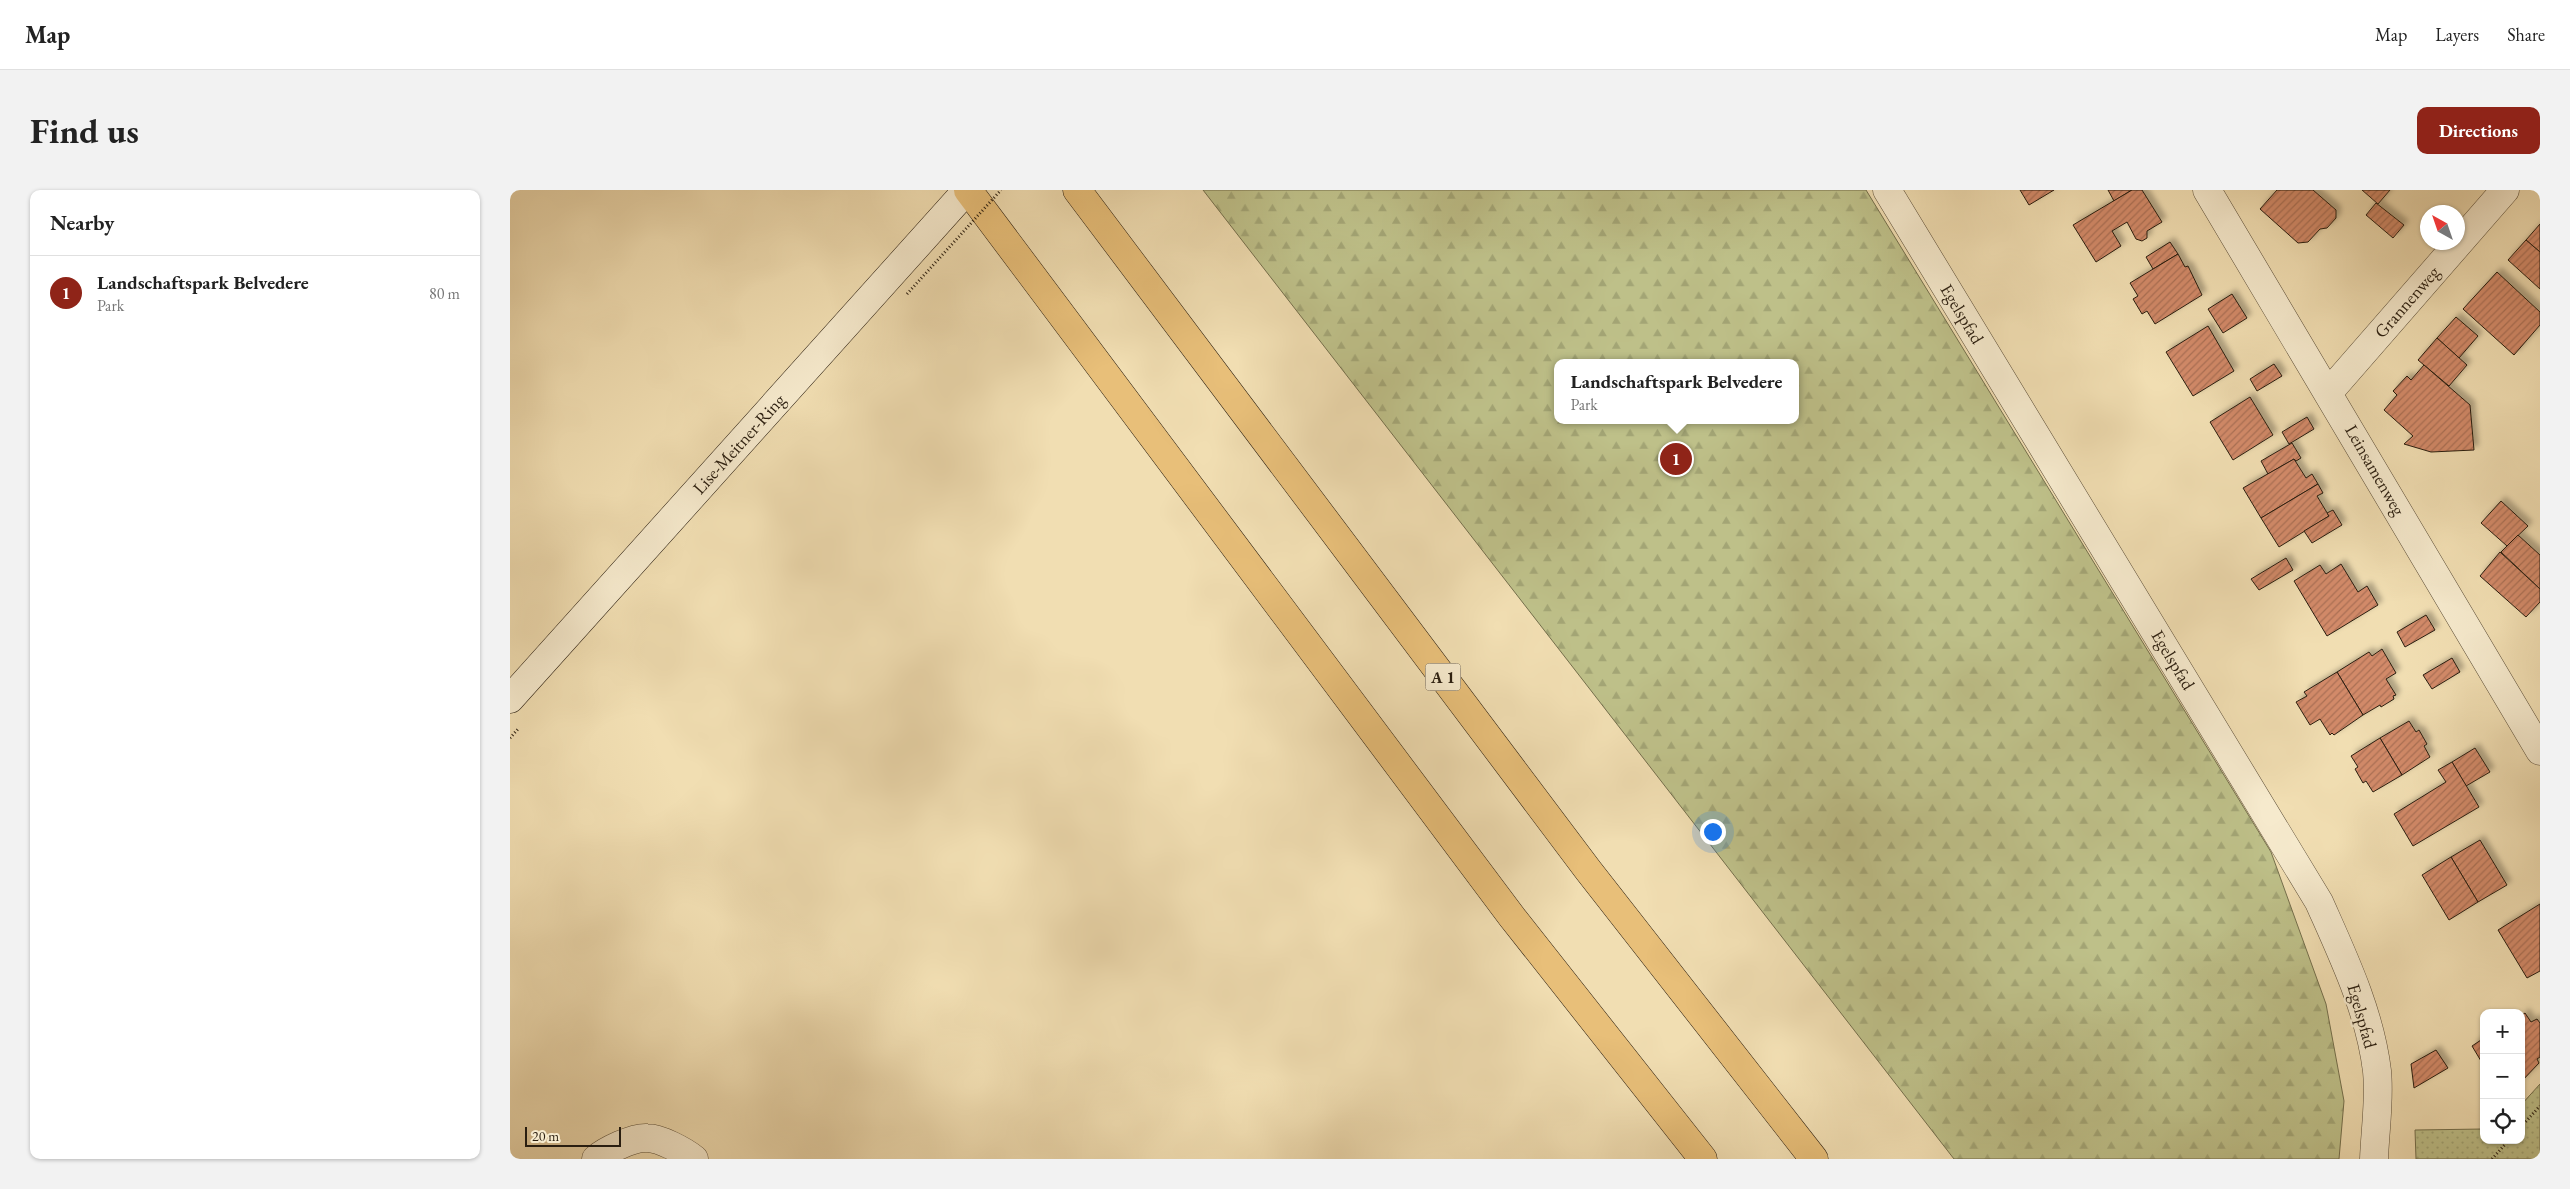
<!DOCTYPE html>
<html lang="en">
<head>
<meta charset="utf-8">
<style>
	:root { --surface:#fff; --page:#f2f2f2; --text:#222; --muted:#767676; --line:#e0e0e0; --accent:#8f2418 }
	body { margin:0; font-family:"EB Garamond",serif; background:var(--page); color:var(--text) }
	.controls { position:absolute; right:15px; bottom:15px; display:grid; overflow:hidden; border-radius:10px; box-shadow:0 1px 4px #0004 }
	.controls button { width:45px; height:45px; display:grid; place-items:center; padding:0; border:0; border-bottom:1px solid var(--line); background:var(--surface); color:var(--text); font:25px sans-serif }
	.compass { position:absolute; left:1910px; top:15px; width:45px; height:45px; border-radius:50%; background:var(--surface); box-shadow:0 1px 4px #0004; rotate:320deg }
	.scale { position:absolute; left:15px; bottom:12px; width:96px; box-sizing:border-box; padding-left:5px; border:2px solid #2a1e10; border-top:0; font-size:14px; line-height:18px; white-space:nowrap; color:#2a1e10; -webkit-text-stroke:4px #f6eacd; paint-order:stroke }
	.you { position:absolute; left:1202px; top:641px; width:18px; height:18px; margin:-12px; border:4px solid #fff; border-radius:50%; background:#1a73e8; box-shadow:0 0 0 8px #1a73e833 }
	.badge { display:grid; place-items:center; width:32px; height:32px; border-radius:50%; background:var(--accent); color:#fff; font-size:16px; font-weight:700 }
	.pin { position:absolute; translate:-50% -50%; border:2px solid #fff; box-shadow:0 1px 5px #0006 }
	.popup { position:absolute; left:1044px; top:169px; width:245px; height:65px; box-sizing:border-box; display:grid; place-content:center; border-radius:10px; background:var(--surface); filter:drop-shadow(0 1px 4px #0005); font-size:16px; white-space:nowrap; color:var(--muted) }
	.popup b { font-size:19px; color:var(--text) }
	.popup::after { content:''; position:absolute; left:50%; top:100%; margin-left:-10px; border:10px solid transparent; border-top-color:var(--surface) }
	.list { margin:0; padding:0; list-style:none }
	h2 { display:flex; justify-content:space-between; align-items:center; height:65px; margin:0; padding:0 20px; font-size:21px }
	h2 small { font-size:16px; font-weight:400; color:var(--muted) }
	.list li { display:grid; grid-template-columns:32px 1fr auto; gap:15px; align-items:center; box-sizing:border-box; height:75px; padding:0 20px; border-top:1px solid var(--line) }
	.list b { display:block; font-size:19px; white-space:nowrap }
	.list p { margin:0; font-size:16px; white-space:nowrap; color:var(--muted) }
	.list em { font-size:16px; font-style:normal; color:var(--muted) }
	.icon { flex:none; width:28px; height:28px; fill:none; stroke:currentColor; stroke-width:2; stroke-linecap:round; stroke-linejoin:round }
	.map { position:relative; flex:none; width:2030px; height:969px; overflow:hidden; border-radius:10px }
	header { display:flex; align-items:center; gap:30px; box-sizing:border-box; height:70px; padding:0 25px; background:var(--surface); border-bottom:1px solid var(--line) }
	header strong { font-size:24px }
	nav { display:flex; gap:28px; margin-inline-start:auto; font-size:18px }
	.intro { display:flex; align-items:center; justify-content:space-between; box-sizing:border-box; height:120px; padding:0 30px }
	h1 { margin:0; font-size:35px }
	.button { padding:12px 22px; border-radius:10px; background:var(--accent); color:#fff; font-size:18px; font-weight:700 }
	main { display:flex; gap:30px; padding:0 30px }
	aside { flex:1; background:var(--surface); border-radius:10px; box-shadow:0 1px 4px #0004 }
	.map>svg:first-child { display:block }
	.grass { fill:url(#grass-dots); stroke:#746f4c }
	.forest { fill:url(#forest-firs); stroke:#746f4c; fill-rule:evenodd }
	.building { fill:url(#building-hatch); stroke:#2a1e10; filter:url(#shadow) }
	.lines { fill:none; stroke-linecap:round; stroke-linejoin:round }
	.minor-casing { stroke:#5c4e38; stroke-width:29 }
	.tertiary-casing { stroke:#5c4e38; stroke-width:29 }
	.secondary-casing { stroke:#2a1e10; stroke-width:29 }
	.motorway-casing { stroke:#2a1e10; stroke-width:29 }
	.path { stroke:#2a1e10; stroke-width:3; stroke-dasharray:1 2.5; stroke-linecap:butt }
	.minor { stroke:#f6eacd; stroke-width:28 }
	.tertiary { stroke:#f6eacd; stroke-width:28 }
	.secondary { stroke:#f6eacd; stroke-width:28 }
	.motorway { stroke:#e8bf79; stroke-width:28 }
	.path-bridge { stroke:#2a1e10; stroke-width:3; stroke-dasharray:1 2.5; stroke-linecap:butt }
	.labels { text-anchor:middle; stroke-width:4.5; stroke-linejoin:round; paint-order:stroke }
	.shield { fill:#f6eacd; stroke:#675b49; stroke-width:1 }
	.shield-label { font-size:16px; font-weight:bold; fill:#2a1e10 }
	.street-label { font-size:18px; fill:#2a1e10; stroke:#f6eacd }
</style>
</head>
<body>
<header>
<strong>Map</strong>
<nav><a>Map</a><a>Layers</a><a>Share</a></nav>
</header>
<div class="intro"><h1>Find us</h1><a class="button">Directions</a></div>
<main>
<aside>
<h2>Nearby<small></small></h2>
<ul class="list">
<li><span class="badge">1</span><div><b>Landschaftspark Belvedere</b><p>Park</p></div><em>80 m</em></li>
</ul>
</aside>
<div class="map">
<svg width="2030" height="969" viewBox="0 0 2030 969">
	<defs>
		<pattern id="grass-dots" width="8" height="8" patternUnits="userSpaceOnUse" patternTransform="scale(1.25)"><rect width="8" height="8" fill="#bec089"/><path d="M2 2h.1M6 6h.1" fill="none" stroke="#a3a575" stroke-width="1.8" stroke-linecap="round"/></pattern>
		<pattern id="forest-firs" width="22" height="20" patternUnits="userSpaceOnUse" patternTransform="scale(1.25)"><rect width="22" height="20" fill="#bec089"/><path d="M5 1l3.5 6h-7zM16 11l3.5 6h-7z" fill="#a3a575"/></pattern>
		<pattern id="building-hatch" width="6" height="6" patternUnits="userSpaceOnUse" patternTransform="scale(1.25)"><rect width="6" height="6" fill="#d28a69"/><path d="M-1 1l2-2M0 6l6-6M5 7l2-2" fill="none" stroke="#ab7055"/></pattern>
		<filter id="shadow"><feDropShadow dx="4.5" dy="-4.5" stdDeviation="2.5" flood-color="#0004"/></filter>
	</defs>
	<rect width="100%" height="100%" fill="#f1deb2"/>
	<filter id="stains"><feTurbulence type="fractalNoise" baseFrequency=".004" numOctaves="4"/><feColorMatrix values="0 0 0 0 .2 0 0 0 0 .09 0 0 0 0 .02 0 0 0 .5 -.17"/></filter>
	<radialGradient id="worn" r=".72"><stop offset=".6" stop-color="#630" stop-opacity="0"/><stop offset="1" stop-color="#630" stop-opacity=".3"/></radialGradient>
	<path class="grass" d="M2030,894V969H1906L1905,940L1974,939V950H2011V915Z"/>
	<path class="forest" d="M693,0H1356L1761,662L1816,814L1834,911L1829,969H1444ZM1047,173H1285V230H1047Z"/>
	<g class="building">
		<path d="M1510,0H1544L1519,15Z"/>
		<path d="M1598,0H1622L1604,11Z"/>
		<path d="M1622,0H1632L1652,32L1637,41V48L1632,51L1626,49L1617,32L1602,41L1611,56L1586,72L1563,35Z"/>
		<path d="M1767,0H1803L1826,20V28L1817,38L1810,39L1798,52L1788,53L1750,19Z"/>
		<path d="M1852,0H1880L1868,14Z"/>
		<path d="M1866,13L1894,35L1883,48L1856,25Z"/>
		<path d="M2030,34V62L2016,50Z"/>
		<path d="M2016,50L2030,62V99L1998,70Z"/>
		<path d="M1660,52L1668,64L1643,79L1636,67Z"/>
		<path d="M1668,64L1675,77L1678,76L1692,105L1645,134L1637,121L1632,124L1623,109L1628,106L1620,93Z"/>
		<path d="M1987,82L2030,122V135L2004,165L1953,119Z"/>
		<path d="M1722,104L1737,128L1713,143L1698,119Z"/>
		<path d="M1946,127L1968,146L1949,168L1927,148Z"/>
		<path d="M1698,136L1724,181L1683,206L1656,162Z"/>
		<path d="M1927,148L1957,175L1939,196L1908,170Z"/>
		<path d="M1764,174L1772,186L1747,201L1740,189Z"/>
		<path d="M1914,175L1960,215L1964,260L1921,262L1894,254L1903,246L1874,220L1887,205L1883,201L1897,186L1901,190Z"/>
		<path d="M1740,207L1763,245L1723,270L1700,232Z"/>
		<path d="M1797,227L1804,239L1779,254L1772,242Z"/>
		<path d="M1782,253L1791,268L1786,271L1784,269L1758,284L1751,271Z"/>
		<path d="M1784,269L1796,288L1802,284L1808,294L1751,328L1733,298Z"/>
		<path d="M1808,294L1813,303L1807,306L1819,326L1769,357L1751,328Z"/>
		<path d="M1991,311L2018,336L1997,356L1971,333Z"/>
		<path d="M1823,320L1832,335L1802,353L1794,341L1819,326L1817,323Z"/>
		<path d="M2008,345L2030,365V399L1991,362Z"/>
		<path d="M1990,362L2030,399V412L2016,427L1970,386Z"/>
		<path d="M1776,368L1783,380L1749,400L1741,389Z"/>
		<path d="M1831,374L1848,402L1857,396L1868,415L1817,446L1784,391L1810,375L1816,384Z"/>
		<path d="M1916,425L1925,440L1895,457L1887,442Z"/>
		<path d="M1872,459L1886,483L1876,489L1886,505L1883,506L1884,509L1871,517L1870,515L1853,525L1827,482L1859,462L1862,466Z"/>
		<path d="M1942,468L1950,482L1922,499L1913,485Z"/>
		<path d="M1827,482L1853,525L1824,545L1822,543L1820,545L1810,529L1800,535L1786,512L1797,506L1794,502Z"/>
		<path d="M1899,531L1906,542L1909,540L1917,554L1914,556L1920,567L1892,585L1870,548Z"/>
		<path d="M1870,548L1892,585L1863,602L1856,591L1853,593L1845,579L1848,577L1841,566Z"/>
		<path d="M1965,558L1980,582L1956,596L1942,572Z"/>
		<path d="M1942,572L1969,617L1903,656L1884,624L1936,592L1928,580Z"/>
		<path d="M1970,650L1997,695L1968,712L1941,667Z"/>
		<path d="M1941,667L1968,712L1939,730L1912,685Z"/>
		<path d="M2030,714V781L2017,788L1988,740Z"/>
		<path d="M2015,823L2021,832L2027,829L2030,833V867L2027,869L2029,873L2011,892V826Z"/>
		<path d="M1974,848V876L1962,856Z"/>
		<path d="M1926,860L1938,878L1904,898L1901,874Z"/>
	</g>
	<g class="lines">
		<g class="minor-casing">
			<g id="minor">
				<path d="M1697,0L2030,561"/>
				<path d="M1819,202L1995,0"/>
				<path d="M86,969C95,961 123,947 137,948C150,948 174,961 184,969"/>
			</g>
		</g>
		<g class="tertiary-casing">
			<path id="tertiary" d="M1377,0L1809,712C1833,766 1860,822 1867,881C1870,909 1865,941 1864,969"/>
		</g>
		<g class="secondary-casing">
			<path id="secondary" d="M0,509L457,0"/>
		</g>
		<g class="motorway-casing">
			<g id="motorway">
				<path d="M458,0L1002,727L1193,969"/>
				<path d="M567,0L1078,680L1304,969"/>
			</g>
		</g>
		<g class="path">
			<path d="M0,548L8,539"/>
			<path d="M2011,937L2030,916"/>
			<path d="M1982,969L1999,950"/>
		</g>
		<use href="#minor" class="minor"/>
		<use href="#tertiary" class="tertiary"/>
		<use href="#secondary" class="secondary"/>
		<use href="#motorway" class="motorway"/>
		<path class="path-bridge" d="M397,104L491,0"/>
	</g>
	<g class="labels">
		<rect class="shield" x="915.5" y="473.5" width="35" height="27" rx="4"/>
		<g class="shield-label">
			<text x="933" y="493">A 1</text>
		</g>
		<g class="street-label">
			<text transform="translate(1897 112) rotate(-49)" y="6">Grannenweg</text>
			<text transform="translate(1452 124) rotate(59)" y="6">Egelspfad</text>
			<text transform="translate(229 254) rotate(-48)" y="6">Lise-Meitner-Ring</text>
			<text transform="translate(1865 280) rotate(60)" y="6">Leinsamenweg</text>
			<text transform="translate(1663 470) rotate(59)" y="6">Egelspfad</text>
			<text transform="translate(1852 826) rotate(74)" y="6">Egelspfad</text>
		</g>
	</g>
	<rect width="100%" height="100%" filter="url(#stains)"/>
	<rect width="100%" height="100%" fill="url(#worn)"/>
</svg>
<div class="controls">
<button>+</button>
<button>−</button>
<button><svg class="icon" aria-label="locate" viewBox="0 0 24 24"><circle cx="12" cy="12" r="6"/><path d="M12 2v4M12 18v4M2 12h4M18 12h4"/></svg></button>
</div>
<svg class="compass" viewBox="-18 -18 36 36"><path d="M0-13l5 13h-10z" fill="#e53935"/><path d="M0 13l5-13h-10z" fill="#767676"/></svg>
<div class="scale">20 m</div>
<div class="you"></div>
<div class="pin badge" style="left:1166px;top:269px">1</div>
<div class="popup"><b>Landschaftspark Belvedere</b>Park</div>
</div>
</main>
</body>
</html>
